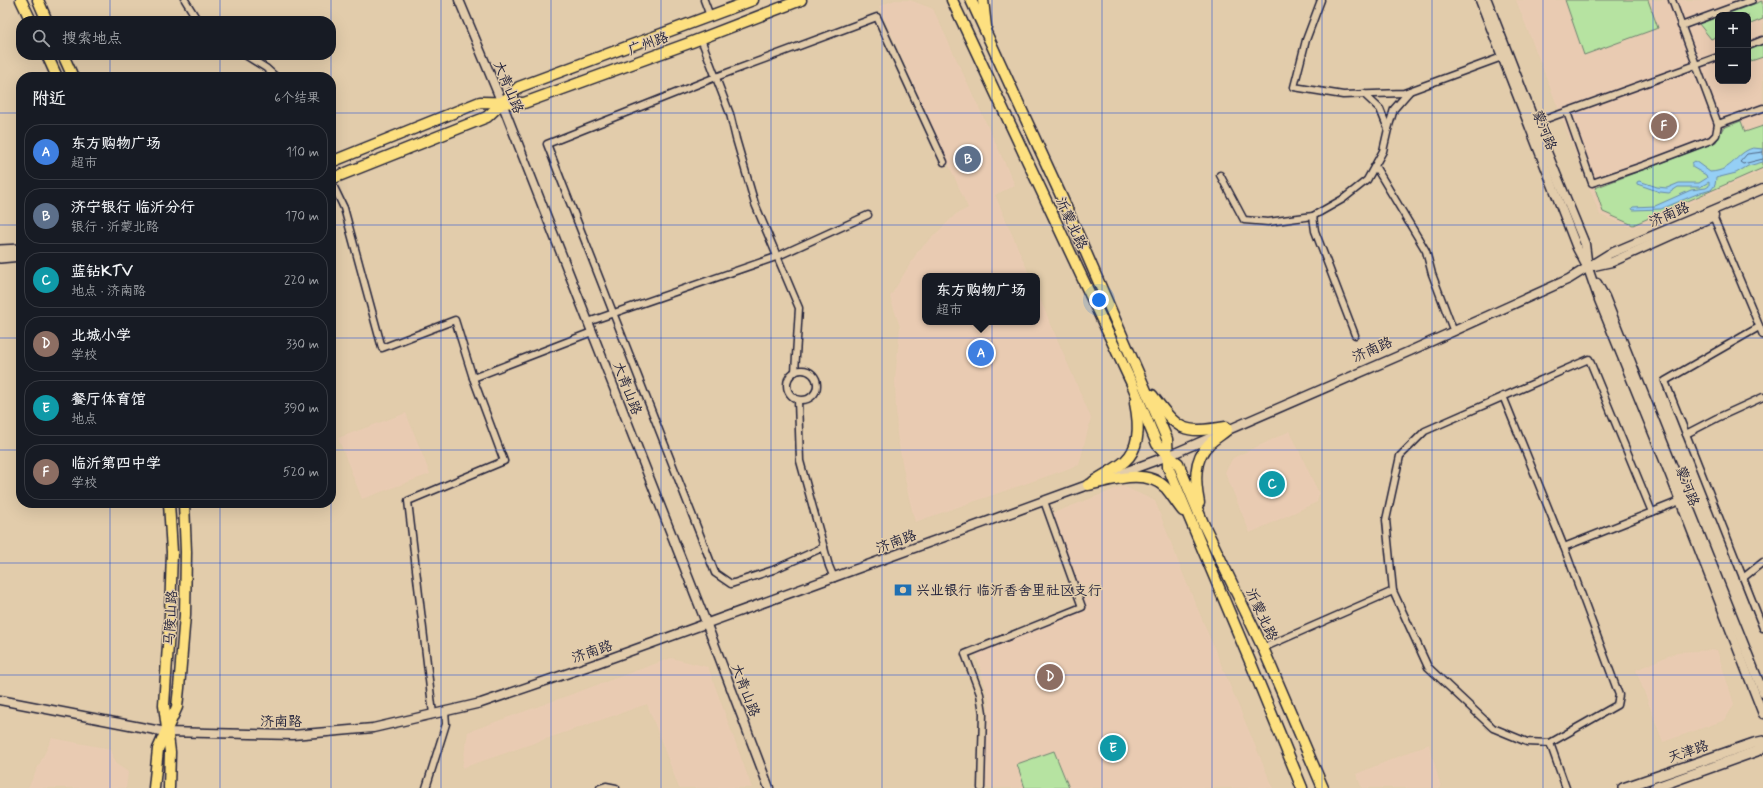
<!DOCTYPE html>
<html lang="zh">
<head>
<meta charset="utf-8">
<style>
	:root { --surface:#171b24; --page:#242831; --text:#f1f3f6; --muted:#9ea1a6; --line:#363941; --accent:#1f6fb2 }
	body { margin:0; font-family:Mynerve,"LXGW WenKai TC",sans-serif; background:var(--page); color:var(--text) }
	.controls { position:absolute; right:12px; top:12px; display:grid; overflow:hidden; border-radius:8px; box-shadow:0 4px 16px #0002 }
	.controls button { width:36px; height:36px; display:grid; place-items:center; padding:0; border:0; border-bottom:1px solid var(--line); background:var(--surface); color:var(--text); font:20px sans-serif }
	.you { position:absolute; left:1099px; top:300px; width:14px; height:14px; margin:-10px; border:3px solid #fff; border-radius:50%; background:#1a73e8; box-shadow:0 0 0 6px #1a73e833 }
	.badge { display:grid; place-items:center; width:26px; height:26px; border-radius:50%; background:var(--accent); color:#fff; font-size:13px; font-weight:700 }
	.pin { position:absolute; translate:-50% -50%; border:2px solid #fff; box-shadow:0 1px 4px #0006 }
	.popup { position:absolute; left:922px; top:273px; width:118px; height:52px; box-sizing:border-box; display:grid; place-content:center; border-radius:8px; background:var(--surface); filter:drop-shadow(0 1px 3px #0005); font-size:13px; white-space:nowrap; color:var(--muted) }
	.popup b { font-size:15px; color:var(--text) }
	.popup::after { content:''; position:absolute; left:50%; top:100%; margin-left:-8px; border:8px solid transparent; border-top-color:var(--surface) }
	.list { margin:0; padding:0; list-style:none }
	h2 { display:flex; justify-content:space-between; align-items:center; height:52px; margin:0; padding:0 16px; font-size:17px }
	h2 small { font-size:13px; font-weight:400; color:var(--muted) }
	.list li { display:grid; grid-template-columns:26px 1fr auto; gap:12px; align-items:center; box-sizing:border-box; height:56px; margin:0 8px 8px; padding:0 8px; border:1px solid var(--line); border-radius:16px }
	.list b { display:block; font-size:15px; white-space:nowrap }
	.list p { margin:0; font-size:13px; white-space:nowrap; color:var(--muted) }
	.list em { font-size:13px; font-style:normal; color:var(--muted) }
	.icon { flex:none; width:22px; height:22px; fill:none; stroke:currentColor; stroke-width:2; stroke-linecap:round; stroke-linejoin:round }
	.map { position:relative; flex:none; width:1763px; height:788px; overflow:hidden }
	.search { position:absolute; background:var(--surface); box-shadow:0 4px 16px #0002; left:16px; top:16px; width:320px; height:44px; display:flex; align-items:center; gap:10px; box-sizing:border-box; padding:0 14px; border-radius:16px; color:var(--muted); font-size:15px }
	.panel { position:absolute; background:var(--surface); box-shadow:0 4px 16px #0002; left:16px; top:72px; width:320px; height:436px; border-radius:16px }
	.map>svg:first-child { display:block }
	.built { fill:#e9cbb2; fill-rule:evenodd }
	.green { fill:#b6e3a1; stroke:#6c826e }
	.water { fill:#95cff5; stroke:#678aab }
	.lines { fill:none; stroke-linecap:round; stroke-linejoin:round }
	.shore { stroke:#506785; stroke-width:1 }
	.minor-casing { stroke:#22223b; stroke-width:9 }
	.tertiary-casing { stroke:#22223b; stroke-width:11 }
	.secondary-casing { stroke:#22223b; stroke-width:12 }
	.primary-casing { stroke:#22223b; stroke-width:13 }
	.minor { stroke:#e2ccab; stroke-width:6 }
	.tertiary { stroke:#e2ccab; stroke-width:8 }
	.secondary { stroke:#e2ccab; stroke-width:9 }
	.primary { stroke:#fde080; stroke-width:10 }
	.grid { fill:none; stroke:#1d4ed8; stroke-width:1; stroke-opacity:0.55 }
	.labels { text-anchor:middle; stroke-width:3; stroke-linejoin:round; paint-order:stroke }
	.street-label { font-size:14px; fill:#22223b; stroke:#e2ccab }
	.poi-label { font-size:14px; fill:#22223b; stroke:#e2ccab; text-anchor:start }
</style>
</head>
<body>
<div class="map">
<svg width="1763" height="788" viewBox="0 0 1763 788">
	<rect width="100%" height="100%" fill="#e2ccab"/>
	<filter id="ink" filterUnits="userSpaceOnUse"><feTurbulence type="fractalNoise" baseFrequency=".025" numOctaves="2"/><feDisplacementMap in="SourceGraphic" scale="8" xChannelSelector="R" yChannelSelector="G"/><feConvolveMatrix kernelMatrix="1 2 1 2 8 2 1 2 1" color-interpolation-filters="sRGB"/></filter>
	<g filter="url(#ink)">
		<g class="built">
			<path d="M895,0H910L933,9L1015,185L995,195L1030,276H925V322H1037V292L1091,418L1079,465L915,522L908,494L897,435L895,380L900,327L890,297L918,251L956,214L968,208L879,6Z"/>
			<path d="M1516,0H1763V171L1633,228L1600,215ZM1718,15H1748V81H1718Z"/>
			<path d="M406,413L430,474L362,499L338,438Z"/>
			<path d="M1290,431L1319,494L1317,502L1250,533L1225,472L1233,458Z"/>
			<path d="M1123,486L1155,501L1183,574L1273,788H984L989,700L976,654L1087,609L1053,513Z"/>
			<path d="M1717,650L1734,704L1725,720L1663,742L1636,670L1677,652Z"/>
			<path d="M671,658L708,667L752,788H679L647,704L462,768L468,732Z"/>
			<path d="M52,738L110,749L116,764L128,772L126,788H28Z"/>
			<path d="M1429,744L1441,788H1362L1356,774Z"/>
		</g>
		<g class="green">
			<path d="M1565,0H1648L1658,28L1584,55Z"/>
			<path d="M1762,1L1763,19L1748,25V15H1724Z"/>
			<path d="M1718,17V36L1711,39L1699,24Z"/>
			<path d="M1763,44V57L1748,62V50Z"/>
			<path d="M1741,121L1745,132L1763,126V168L1633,225L1603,212L1595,188L1716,142L1723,128Z"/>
			<path d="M1054,751L1069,788H1025L1017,764Z"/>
		</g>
		<path class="water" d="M1753,148L1763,149V162L1748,166L1736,173L1716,178L1715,185L1711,190L1697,194L1661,209L1633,210L1632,208L1633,207L1655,206L1691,190L1706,188L1709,186V182L1700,187H1678L1669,193L1660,192L1637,184V182L1639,181L1657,187L1667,188L1679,183H1699L1707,178L1706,175L1692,167V163L1695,161L1710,172C1734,171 1735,153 1753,148Z"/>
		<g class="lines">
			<path class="shore" d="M1763,152L1747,154L1740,162L1743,164L1763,159"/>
			<g class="minor-casing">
				<g id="minor">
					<path d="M185,0L198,21"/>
					<path d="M704,0L710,16"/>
					<path d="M1321,0L1306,40L1294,87L1343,95L1404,93L1502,57"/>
					<path d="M1672,0L1718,124L1763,108"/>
					<path d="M1681,26L1752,0"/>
					<path d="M701,39L730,114L736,139L755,204L799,308L795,372"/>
					<path d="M1748,46L1763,40"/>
					<path d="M245,55L266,68L276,77"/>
					<path d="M1364,94L1380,109L1388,129"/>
					<path d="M1567,112L1592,183L1645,165L1711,140L1716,135L1718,124"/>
					<path d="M1535,123L1718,57"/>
					<path d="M1375,166L1426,251L1432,274L1452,327"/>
					<path d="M1220,175L1244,220L1268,222L1313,216L1343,199L1367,180L1383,151L1388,129L1394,109L1409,92"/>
					<path d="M331,181L344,208L382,348L455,320L473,378L504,461L408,501L433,714"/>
					<path d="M1313,216L1315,231L1355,335"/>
					<path d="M1713,216L1763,335"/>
					<path d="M588,322L776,257L868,215"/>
					<path d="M1759,327L1665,381L1763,628"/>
					<circle cx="802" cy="385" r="15"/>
					<path d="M473,378L592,332"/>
					<path d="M1503,396L1564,547L1619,695L1617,705L1550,743L1527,742L1493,728L1428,667L1393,591L1386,520L1400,456L1425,431L1589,359L1652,512"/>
					<path d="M798,400L800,461L829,566L834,578"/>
					<path d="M1686,434L1717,418L1763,397"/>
					<path d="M824,547L773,570L731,584L715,573L547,144L716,77L877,17L944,162"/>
					<path d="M1564,547L1680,501"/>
					<path d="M1743,578L1763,562"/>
					<path d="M1263,648L1393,591"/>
					<path d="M1550,743L1566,788"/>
					<path d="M426,788L446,724L445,711"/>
					<path d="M600,788L606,786L616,788"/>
					<path d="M981,788L983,713L980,694L965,654L1082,607L1044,501"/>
				</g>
			</g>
			<g class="tertiary-casing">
				<g id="tertiary">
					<path d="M459,0L502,103L596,342L707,625L769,788"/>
					<path d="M1480,0L1577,248L1585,263"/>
					<path d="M1487,0L1535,123L1585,244L1588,268L1599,300L1670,475L1763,714"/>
					<path d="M1594,266L1612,262L1714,216"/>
					<path d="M1597,283L1605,297L1763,692"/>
					<path d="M1111,477L1168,456L1410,351L1569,279L1609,254L1763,189"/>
					<path d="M0,700L166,732L293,735L373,728L481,703L592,665L1093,483"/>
				</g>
			</g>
			<g class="secondary-casing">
				<g id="secondary">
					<path d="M0,250L21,249"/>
					<path d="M0,258L21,256"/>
					<path d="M1623,788L1754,743L1763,741"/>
					<path d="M1654,788L1757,751L1763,747"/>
				</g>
			</g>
			<g class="primary-casing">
				<g id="primary">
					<path d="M21,0L31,21"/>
					<path d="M38,0L47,21"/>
					<path d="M952,0L1132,384L1157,444L1168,456L1178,463L1203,523L1263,648L1323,788"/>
					<path d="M971,0L1063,200L1167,439L1168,467L1252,666L1302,788"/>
					<path d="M983,0L986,27"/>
					<path d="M47,55L57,77"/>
					<path d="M63,55L73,77"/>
					<path d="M331,162L480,102L524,103L692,42L801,0"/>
					<path d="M331,179L487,117L519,87L753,0"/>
					<path d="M1152,395C1179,431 1182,434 1226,427"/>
					<path d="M1093,482C1103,475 1116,469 1125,461C1141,447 1139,422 1135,403"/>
					<path d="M1088,485C1113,480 1146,468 1166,488C1172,495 1177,504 1183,511"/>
					<path d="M169,503L172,552L170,615L164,705L170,752L169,788"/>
					<path d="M1199,503C1195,483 1193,459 1209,444C1214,439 1221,435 1227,430"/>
					<path d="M154,788L158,749L177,707L179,688L185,615L186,552L184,503"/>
				</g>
			</g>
			<use href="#minor" class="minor"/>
			<use href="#tertiary" class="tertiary"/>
			<use href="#secondary" class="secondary"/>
			<use href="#primary" class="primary"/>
		</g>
	</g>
	<path class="grid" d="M110,0V21M220,0V21M331,0V21M441,0V788M551,0V788M661,0V788M771,0V788M882,0V788M992,0V788M1102,0V788M1212,0V788M1322,0V788M1432,0V788M1543,0V788M1653,0V788M110,55V77M220,55V77M331,55V77M0,113H21M331,113H1763M0,225H21M331,225H1763M0,338H21M331,338H1763M0,450H21M331,450H1763M110,503V788M220,503V788M331,503V788M0,563H1763M0,675H1763"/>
	<defs>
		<g id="bank-bare" transform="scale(1.38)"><path d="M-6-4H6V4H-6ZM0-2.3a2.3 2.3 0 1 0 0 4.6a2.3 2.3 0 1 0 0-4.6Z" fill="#1f6fb2" stroke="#e2ccab" stroke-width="2.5" paint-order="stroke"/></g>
	</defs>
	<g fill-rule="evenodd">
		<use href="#bank-bare" x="903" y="590"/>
	</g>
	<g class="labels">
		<g class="street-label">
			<text transform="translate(648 43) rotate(-20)" y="5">广州路</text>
			<text transform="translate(509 87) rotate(67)" y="5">大青山路</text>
			<text transform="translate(1545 130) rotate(68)" y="5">蒙河路</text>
			<text transform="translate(1669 214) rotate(-23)" y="5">济南路</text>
			<text transform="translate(1072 223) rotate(65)" y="5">沂蒙北路</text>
			<text transform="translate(1372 349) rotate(-24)" y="5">济南路</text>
			<text transform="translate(628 388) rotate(69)" y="5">大青山路</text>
			<text transform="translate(1688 486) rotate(69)" y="5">蒙河路</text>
			<text transform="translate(896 541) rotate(-20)" y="5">济南路</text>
			<text transform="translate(1262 614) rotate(65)" y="5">沂蒙北路</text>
			<text transform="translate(170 618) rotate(-87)" y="5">马陵山路</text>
			<text transform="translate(592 651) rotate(-19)" y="5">济南路</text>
			<text transform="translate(746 690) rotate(69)" y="5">大青山路</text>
			<text x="281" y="726">济南路</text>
			<text transform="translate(1688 751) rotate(-19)" y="5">天津路</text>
		</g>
		<g class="poi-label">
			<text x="916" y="595">兴业银行 临沂香舍里社区支行</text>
		</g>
	</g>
</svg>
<div class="controls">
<button>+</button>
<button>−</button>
</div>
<div class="you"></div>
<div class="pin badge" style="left:981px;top:353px;background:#3f7fe0">A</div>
<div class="popup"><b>东方购物广场</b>超市</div>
<div class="pin badge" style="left:968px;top:159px;background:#5c6f8a">B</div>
<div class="pin badge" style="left:1272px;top:484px;background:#0f9aa8">C</div>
<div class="pin badge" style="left:1050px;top:677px;background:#8d6e63">D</div>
<div class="pin badge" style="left:1113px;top:748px;background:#0f9aa8">E</div>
<div class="pin badge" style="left:1664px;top:126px;background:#8d6e63">F</div>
<div class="search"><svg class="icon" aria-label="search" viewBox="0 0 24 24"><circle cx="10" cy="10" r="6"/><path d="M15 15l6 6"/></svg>搜索地点</div>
<section class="panel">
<h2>附近<small>6个结果</small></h2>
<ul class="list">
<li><span class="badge" style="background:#3f7fe0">A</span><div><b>东方购物广场</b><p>超市</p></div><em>110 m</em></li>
<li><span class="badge" style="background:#5c6f8a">B</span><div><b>济宁银行 临沂分行</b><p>银行 · 沂蒙北路</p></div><em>170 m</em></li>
<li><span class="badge" style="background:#0f9aa8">C</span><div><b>蓝钻KTV</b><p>地点 · 济南路</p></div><em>220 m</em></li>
<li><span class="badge" style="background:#8d6e63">D</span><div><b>北城小学</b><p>学校</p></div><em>330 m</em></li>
<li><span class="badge" style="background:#0f9aa8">E</span><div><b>餐厅体育馆</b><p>地点</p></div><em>390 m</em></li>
<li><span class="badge" style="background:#8d6e63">F</span><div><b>临沂第四中学</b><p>学校</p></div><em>520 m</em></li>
</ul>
</section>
</div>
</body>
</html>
